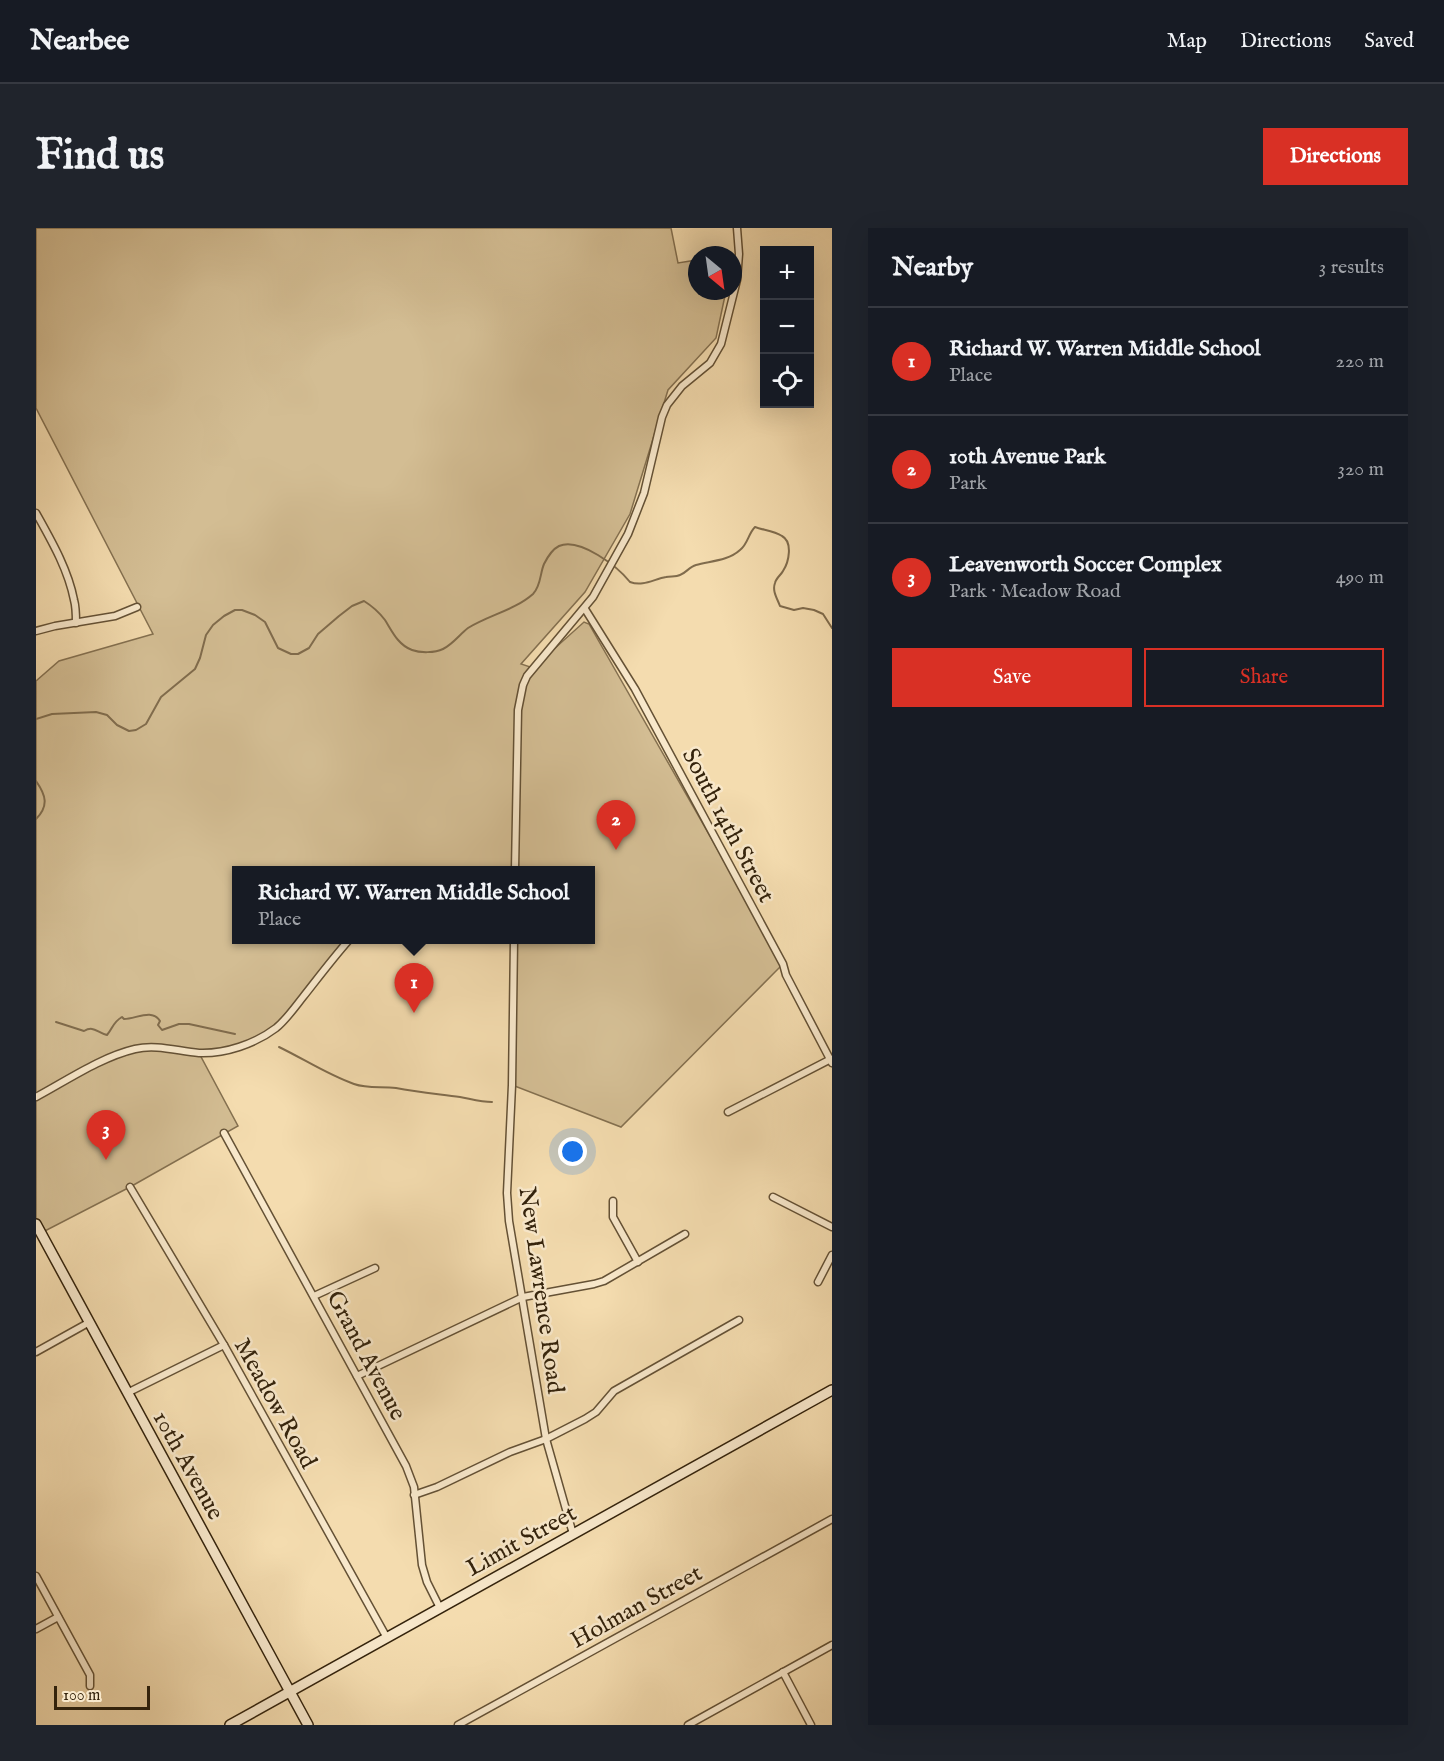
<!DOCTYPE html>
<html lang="en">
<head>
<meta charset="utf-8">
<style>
	:root { --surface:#171b24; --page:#20242c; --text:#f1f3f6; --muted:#9ea1a6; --line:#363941; --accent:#d93025 }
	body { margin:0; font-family:"IM FELL English",serif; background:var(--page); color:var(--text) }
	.controls { position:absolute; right:18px; top:18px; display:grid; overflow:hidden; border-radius:0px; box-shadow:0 6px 24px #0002 }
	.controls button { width:54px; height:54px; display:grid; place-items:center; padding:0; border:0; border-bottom:2px solid var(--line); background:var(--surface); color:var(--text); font:30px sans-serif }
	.compass { position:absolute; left:652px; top:18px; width:54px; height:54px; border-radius:50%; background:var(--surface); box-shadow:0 6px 24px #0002; rotate:151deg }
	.scale { position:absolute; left:18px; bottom:15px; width:96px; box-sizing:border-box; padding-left:6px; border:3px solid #34230c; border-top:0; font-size:16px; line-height:21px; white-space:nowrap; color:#34230c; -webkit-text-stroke:4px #f8e8cb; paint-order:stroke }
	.you { position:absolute; left:537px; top:924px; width:21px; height:21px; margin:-15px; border:4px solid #fff; border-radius:50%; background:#1a73e8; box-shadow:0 0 0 9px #1a73e833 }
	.badge { display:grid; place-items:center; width:39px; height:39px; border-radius:50%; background:var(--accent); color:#fff; font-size:20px; font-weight:700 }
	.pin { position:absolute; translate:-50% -50px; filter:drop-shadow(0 2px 3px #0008) }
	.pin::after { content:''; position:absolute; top:32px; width:21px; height:18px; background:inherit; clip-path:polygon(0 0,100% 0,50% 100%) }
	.popup { position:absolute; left:196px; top:638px; width:363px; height:78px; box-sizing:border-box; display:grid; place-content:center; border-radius:0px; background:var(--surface); filter:drop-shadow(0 2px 4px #0005); font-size:20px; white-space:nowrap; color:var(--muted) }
	.popup b { font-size:22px; color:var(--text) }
	.popup::after { content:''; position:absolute; left:50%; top:100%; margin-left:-12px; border:12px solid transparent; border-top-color:var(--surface) }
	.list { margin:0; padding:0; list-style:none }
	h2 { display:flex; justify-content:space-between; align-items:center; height:78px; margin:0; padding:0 24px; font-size:26px }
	h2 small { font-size:20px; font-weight:400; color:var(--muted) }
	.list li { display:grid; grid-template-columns:39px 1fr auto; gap:18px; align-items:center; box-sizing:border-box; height:108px; padding:0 24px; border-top:2px solid var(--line) }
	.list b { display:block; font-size:22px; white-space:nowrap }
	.list p { margin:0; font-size:20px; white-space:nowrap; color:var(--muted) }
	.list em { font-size:20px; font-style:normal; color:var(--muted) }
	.actions { display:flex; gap:12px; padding:18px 24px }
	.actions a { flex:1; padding:14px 0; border:2px solid var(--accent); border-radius:0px; text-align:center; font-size:21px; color:var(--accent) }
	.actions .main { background:var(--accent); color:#fff }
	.icon { flex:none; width:33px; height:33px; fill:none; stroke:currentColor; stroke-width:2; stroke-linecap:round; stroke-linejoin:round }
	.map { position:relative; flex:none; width:796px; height:1497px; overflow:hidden; border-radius:0px }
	header { display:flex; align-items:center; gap:36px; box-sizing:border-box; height:84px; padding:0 30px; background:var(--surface); border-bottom:2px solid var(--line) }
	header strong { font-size:28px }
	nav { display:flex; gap:33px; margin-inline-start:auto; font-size:21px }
	.intro { display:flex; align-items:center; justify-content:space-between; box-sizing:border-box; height:144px; padding:0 36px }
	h1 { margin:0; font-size:42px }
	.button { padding:15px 27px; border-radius:0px; background:var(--accent); color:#fff; font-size:21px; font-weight:700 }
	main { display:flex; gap:36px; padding:0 36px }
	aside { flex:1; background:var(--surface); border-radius:0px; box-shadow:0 6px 24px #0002 }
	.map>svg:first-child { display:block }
	.green { fill:#d3bd93; stroke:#847050; stroke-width:1.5 }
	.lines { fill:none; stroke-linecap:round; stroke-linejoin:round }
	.stream { stroke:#806c4d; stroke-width:2 }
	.street-casing { stroke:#645135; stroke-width:9 }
	.secondary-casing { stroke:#34230c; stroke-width:12 }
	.street { stroke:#f8e8cb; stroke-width:6 }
	.secondary { stroke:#f8e8cb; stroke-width:9 }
	.labels { text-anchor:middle; stroke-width:5; stroke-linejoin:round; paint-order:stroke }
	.street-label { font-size:24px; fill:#34230c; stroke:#f8e8cb }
</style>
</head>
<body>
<header>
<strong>Nearbee</strong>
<nav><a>Map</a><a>Directions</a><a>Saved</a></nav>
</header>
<div class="intro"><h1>Find us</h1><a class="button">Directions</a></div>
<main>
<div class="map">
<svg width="796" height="1497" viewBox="0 0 796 1497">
	<rect width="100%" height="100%" fill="#f4dcaf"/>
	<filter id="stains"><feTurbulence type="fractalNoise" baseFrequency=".00333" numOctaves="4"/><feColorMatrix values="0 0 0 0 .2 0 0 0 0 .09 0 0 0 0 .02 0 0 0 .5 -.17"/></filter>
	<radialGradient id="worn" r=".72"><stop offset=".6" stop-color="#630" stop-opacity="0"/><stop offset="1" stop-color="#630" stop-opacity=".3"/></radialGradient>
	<path class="green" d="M0,0H635L642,35L661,32V63H690L680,110L632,162L594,286L549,364L485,436L497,440L548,394L553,396L747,736L585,899L476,857L478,712H555V642H201V712H313L240,799L205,818L163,825L202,898L94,959L5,1005L0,996V453L23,433L117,406L0,180Z"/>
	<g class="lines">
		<g class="stream">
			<path d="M0,491L16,486L60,484L71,487L81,497L93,503L100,502L110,496L125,469L159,441L164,430L170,407L177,397L188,388L199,382H206L219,387L229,394L242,420L255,426H262L273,420L282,406L303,388L316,378L328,373C336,378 343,384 349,392C356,403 362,417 376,422C384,425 399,425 407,421C417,416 424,406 432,400C453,387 479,382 497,366C505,358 504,345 508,336C511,330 517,321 523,318C544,309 582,339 594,354C607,359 618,351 630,349C635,348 640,349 644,347C650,345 653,339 660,337C674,333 692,333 704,322C712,316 712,306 719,299C727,302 738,303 746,308C757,314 753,334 747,343C745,347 740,350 739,355C736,363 741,370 744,378L758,382L767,380L778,382L787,386L796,400"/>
			<path d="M0,553C10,567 13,578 0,591"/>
			<path d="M20,794L48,803C58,797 61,805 71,807C77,800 77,794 86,789L88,791C100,791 116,780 124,793L122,797L126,802L143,796H153L199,806"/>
			<path d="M243,819C268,831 292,847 318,856C332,861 346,858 360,860C381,864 402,866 424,869C435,871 445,874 456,874"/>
		</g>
		<g class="street-casing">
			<g id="street">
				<path d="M0,285C15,312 32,341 38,372C40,379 40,387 40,395"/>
				<path d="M549,381L599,461L747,736L750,747L796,835"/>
				<path d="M0,403L19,398L79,388L101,379"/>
				<path d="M479,642L482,482L487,457L491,448L557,369L592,306L608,265L626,189L631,177L646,158L674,135L685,116L701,52L703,26L701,0"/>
				<path d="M478,712L476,857L471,965L473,993L510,1211L537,1306"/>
				<path d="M0,869C30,853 65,829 99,821C120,816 141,823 163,825C189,826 219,816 240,800C250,792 259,779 267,769C282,750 297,730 313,712"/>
				<path d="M692,884L795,831"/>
				<path d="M188,905L370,1238L378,1259L386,1337L391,1354L404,1380"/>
				<path d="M94,959L188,1117L351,1410"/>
				<path d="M737,969L796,999"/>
				<path d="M577,973V989L602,1034"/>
				<path d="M782,1054L796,1027"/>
				<path d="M278,1068L339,1040"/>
				<path d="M0,1124L52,1095"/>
				<path d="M321,1148L487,1069L558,1056L568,1053L649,1006"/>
				<path d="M91,1165L188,1117"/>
				<path d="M378,1267L401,1259L474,1224L510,1211L549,1191L560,1184L578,1163L703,1092"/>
				<path d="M0,1348L54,1447V1458"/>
				<path d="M0,1401L22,1389"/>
				<path d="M747,1444L775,1497"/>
				<path d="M422,1497L796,1291"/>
				<path d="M652,1497L796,1417"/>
			</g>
		</g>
		<g class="secondary-casing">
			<g id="secondary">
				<path d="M0,996L272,1497"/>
				<path d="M194,1497L796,1162"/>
			</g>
		</g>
		<use href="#street" class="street"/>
		<use href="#secondary" class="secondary"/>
	</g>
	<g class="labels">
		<g class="street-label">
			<text transform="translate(693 597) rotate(62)" y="8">South 14th Street</text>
			<text transform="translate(506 1062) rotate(82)" y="8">New Lawrence Road</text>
			<text transform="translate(331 1127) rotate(62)" y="8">Grand Avenue</text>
			<text transform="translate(240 1175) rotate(61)" y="8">Meadow Road</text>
			<text transform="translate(153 1237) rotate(61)" y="8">10th Avenue</text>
			<text transform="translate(485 1312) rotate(-29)" y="8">Limit Street</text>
			<text transform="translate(600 1378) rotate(-29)" y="8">Holman Street</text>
		</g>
	</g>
	<rect width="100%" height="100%" filter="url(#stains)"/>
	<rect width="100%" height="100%" fill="url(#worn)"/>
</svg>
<div class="controls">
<button>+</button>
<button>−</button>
<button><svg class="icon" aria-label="locate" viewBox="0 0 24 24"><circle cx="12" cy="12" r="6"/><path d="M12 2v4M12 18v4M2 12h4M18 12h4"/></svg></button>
</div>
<svg class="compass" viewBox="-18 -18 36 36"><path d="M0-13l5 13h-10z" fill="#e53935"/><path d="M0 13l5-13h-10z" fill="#9ea1a6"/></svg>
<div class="scale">100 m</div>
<div class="you"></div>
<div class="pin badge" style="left:378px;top:785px">1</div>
<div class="popup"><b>Richard W. Warren Middle School</b>Place</div>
<div class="pin badge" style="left:580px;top:622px">2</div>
<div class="pin badge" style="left:70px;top:932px">3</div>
</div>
<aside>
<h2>Nearby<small>3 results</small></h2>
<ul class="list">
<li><span class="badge">1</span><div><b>Richard W. Warren Middle School</b><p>Place</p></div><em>220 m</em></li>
<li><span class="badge">2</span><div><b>10th Avenue Park</b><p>Park</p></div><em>320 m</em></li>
<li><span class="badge">3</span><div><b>Leavenworth Soccer Complex</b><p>Park · Meadow Road</p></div><em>490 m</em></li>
</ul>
<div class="actions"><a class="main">Save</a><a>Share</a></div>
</aside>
</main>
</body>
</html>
